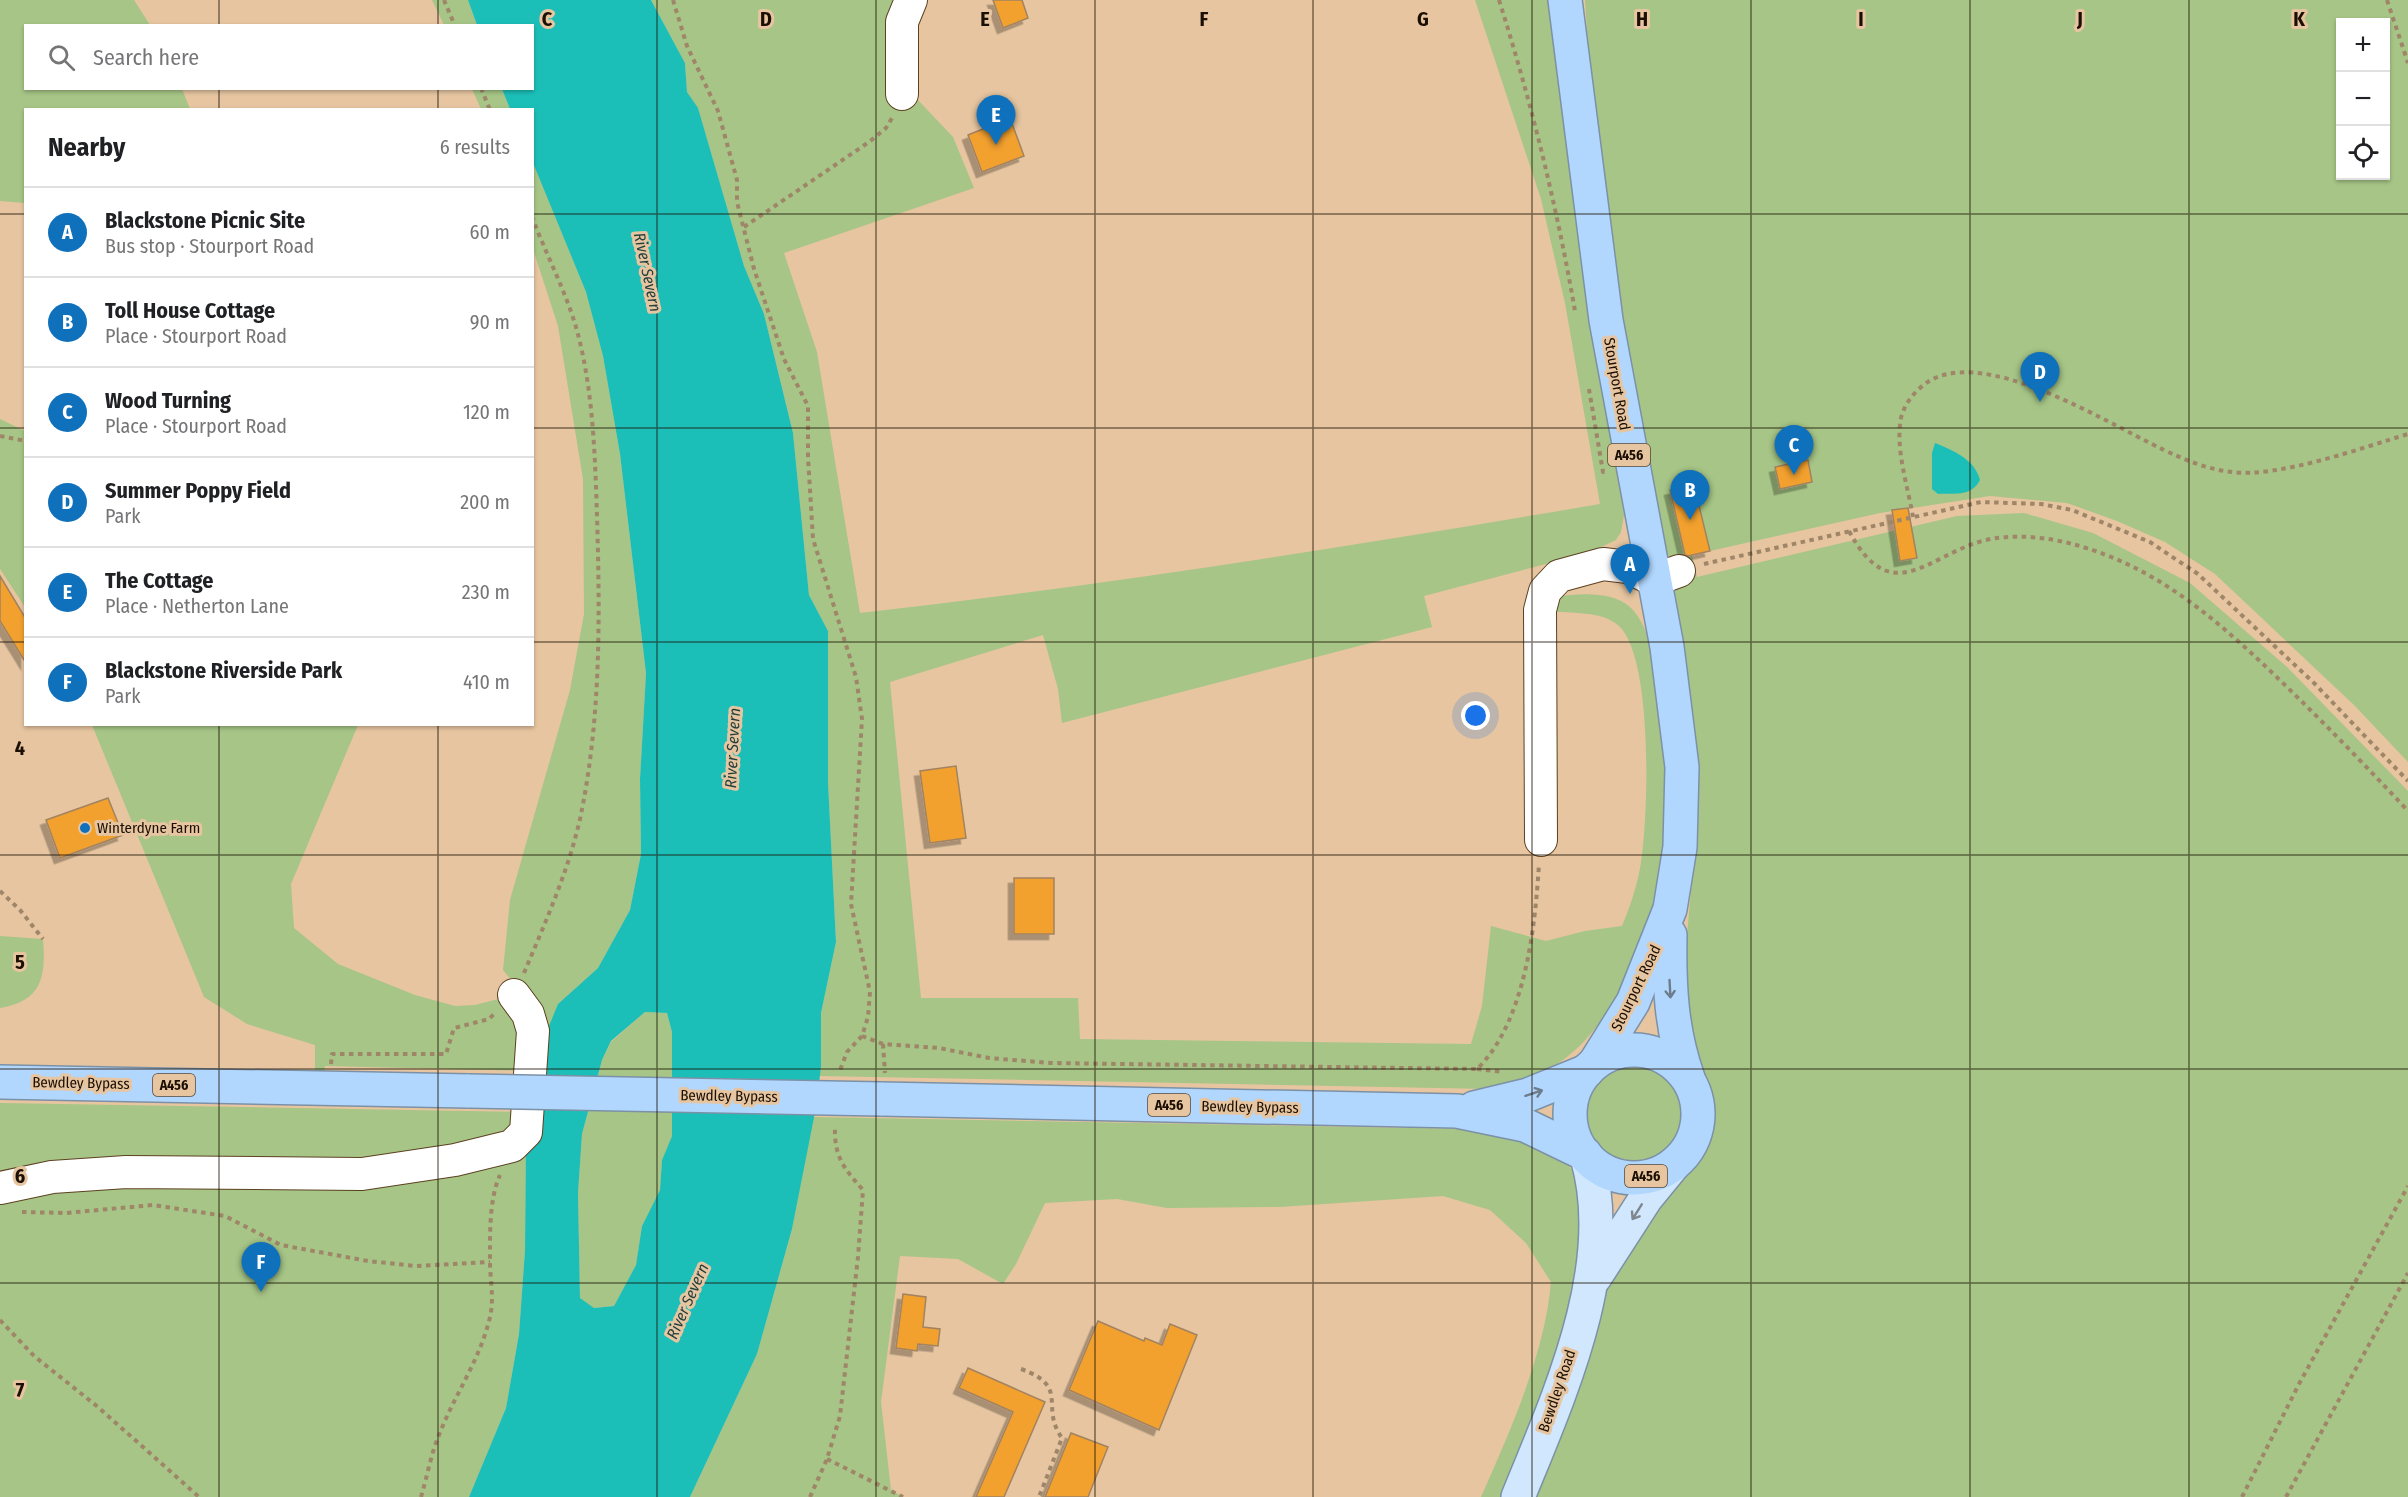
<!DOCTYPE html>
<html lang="en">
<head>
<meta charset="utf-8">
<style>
	:root { --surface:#fff; --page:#f6f6f6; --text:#202124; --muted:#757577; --line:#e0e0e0; --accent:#0f70bc }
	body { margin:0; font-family:"Fira Sans Condensed",sans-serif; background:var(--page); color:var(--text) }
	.controls { position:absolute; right:18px; top:18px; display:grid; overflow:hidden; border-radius:0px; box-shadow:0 2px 4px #0004 }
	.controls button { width:54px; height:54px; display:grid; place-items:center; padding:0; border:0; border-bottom:2px solid var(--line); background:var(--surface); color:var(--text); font:30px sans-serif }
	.you { position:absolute; left:1476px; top:716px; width:21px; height:21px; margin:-15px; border:4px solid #fff; border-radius:50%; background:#1a73e8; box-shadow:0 0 0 9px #1a73e833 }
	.badge { display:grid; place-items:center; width:39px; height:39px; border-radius:50%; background:var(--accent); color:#fff; font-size:20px; font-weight:700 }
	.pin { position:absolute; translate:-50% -50px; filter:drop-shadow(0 2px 3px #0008) }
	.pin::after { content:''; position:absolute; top:32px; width:21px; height:18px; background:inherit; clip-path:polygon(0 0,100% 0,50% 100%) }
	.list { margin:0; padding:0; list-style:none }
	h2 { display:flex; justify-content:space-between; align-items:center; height:78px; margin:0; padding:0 24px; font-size:26px }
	h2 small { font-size:20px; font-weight:400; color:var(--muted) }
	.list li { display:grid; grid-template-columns:39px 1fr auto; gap:18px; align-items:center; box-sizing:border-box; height:90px; padding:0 24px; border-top:2px solid var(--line) }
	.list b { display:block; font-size:22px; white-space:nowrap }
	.list p { margin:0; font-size:20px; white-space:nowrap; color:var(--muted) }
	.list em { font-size:20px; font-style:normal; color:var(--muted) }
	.icon { flex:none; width:33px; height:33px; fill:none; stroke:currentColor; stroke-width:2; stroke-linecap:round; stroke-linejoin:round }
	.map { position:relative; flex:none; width:2408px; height:1497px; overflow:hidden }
	.search { position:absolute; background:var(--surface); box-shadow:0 2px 4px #0004; left:24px; top:24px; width:510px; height:66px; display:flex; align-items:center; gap:15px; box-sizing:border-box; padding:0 21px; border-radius:0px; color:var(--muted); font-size:22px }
	.panel { position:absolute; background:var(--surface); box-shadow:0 2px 4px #0004; left:24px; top:108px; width:510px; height:618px; border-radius:0px }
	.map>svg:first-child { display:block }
	.green { fill:#a6c586; fill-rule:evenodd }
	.water { fill:#1cbfb8; fill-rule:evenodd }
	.building { fill:#f2a02f; stroke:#a28361; stroke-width:1.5; filter:url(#shadow) }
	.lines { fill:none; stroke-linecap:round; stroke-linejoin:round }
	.minor-casing { stroke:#5c4120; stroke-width:34 }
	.major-casing { stroke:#7c91a6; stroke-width:36 }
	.highway-casing { stroke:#7c91a6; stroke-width:36 }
	.path { stroke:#9f8669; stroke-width:4; stroke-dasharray:4.5 4.5; stroke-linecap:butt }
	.minor { stroke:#fff; stroke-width:32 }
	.major { stroke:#d0e7fe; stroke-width:33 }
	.highway { stroke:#b1d7fe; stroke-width:33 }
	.highway-bridge-casing { stroke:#7c91a6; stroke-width:36; stroke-linecap:butt }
	.highway-bridge { stroke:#b1d7fe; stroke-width:33 }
	.oneway { stroke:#6e7d8d }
	.oneway2 { stroke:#7f868d }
	.grid { fill:none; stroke:#1b0f03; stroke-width:1.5; stroke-opacity:0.55 }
	.poi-dot { fill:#0f70bc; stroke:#e6c5a0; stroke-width:2 }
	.labels { text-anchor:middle; stroke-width:6; stroke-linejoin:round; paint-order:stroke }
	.shield { fill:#e6c5a0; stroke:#584632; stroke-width:1.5 }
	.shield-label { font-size:14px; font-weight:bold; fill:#1b0f03 }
	.street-label { font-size:15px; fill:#1b0f03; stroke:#e6c5a0 }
	.poi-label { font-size:15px; fill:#1b0f03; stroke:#e6c5a0; text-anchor:start }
	.water-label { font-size:16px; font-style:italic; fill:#213f3d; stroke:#e6c5a0 }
	.grid-label { font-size:20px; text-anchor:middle; font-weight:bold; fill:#1b0f03; stroke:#e6c5a0; stroke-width:6; stroke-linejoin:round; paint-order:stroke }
</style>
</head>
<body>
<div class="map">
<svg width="2408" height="1497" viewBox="0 0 2408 1497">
	<defs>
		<filter id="shadow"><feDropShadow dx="-5.5" dy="5.5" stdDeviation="0" flood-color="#0004"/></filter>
	</defs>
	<rect width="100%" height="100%" fill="#e6c5a0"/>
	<g class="green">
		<path d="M0,0H134L150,25L26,26V88L182,89L190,109L26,110L25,203L0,201Z"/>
		<path d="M432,0H468L477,25H444Z"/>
		<path d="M651,0H916L915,97L953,137L974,188L784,253L817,352L860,613C1108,585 1354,546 1600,504L1565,303L1541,199L1475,0H1549L1566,141L1624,515L1621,532L1616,540L1591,552L1424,596L1432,627L1062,723L1058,689L1043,635L890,682L921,998H1078L1080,1039L1471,1044L1482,1006L1491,926L1546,941L1585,931L1622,926C1629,909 1635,892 1639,874C1649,827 1654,658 1619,626C1602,610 1570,614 1548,611L1556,597C1578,593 1613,591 1630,607C1654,630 1654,671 1658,702C1668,768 1668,835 1655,901C1653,912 1652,926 1648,937C1640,959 1627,981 1614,1001C1582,1053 1550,1078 1489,1089L820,1076L821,1013L836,942L828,782V631L809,595L793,433L764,314L744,266L698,109L687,92L685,63Z"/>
		<path d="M1585,0H2408V762L2354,705L2215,574L2165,542L2117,521L2067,503L1990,496L1880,513L1692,555L1697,577L1957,516L2024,513L2093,533L2190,583L2287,667L2408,791V1497H1534L1607,1290L1622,1259L1677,1178L1693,1161L1708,1128L1705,1088L1692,1059L1684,969L1693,868L1671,601L1674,560L1664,551C1630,369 1596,186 1585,0ZM2340,22H2386V176H2340Z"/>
		<path d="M472,89H502L510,109H481Z"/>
		<path d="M533,163L586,292L603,356L620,454L646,673L640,779L641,854L630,910L598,968L558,1004L535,1071L325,1066L324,1074H315V1045L247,1024L204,997L92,725H358L291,884L294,928L338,964L415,995L455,1006L475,1005L514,995L518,988L503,970L510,900L570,690L584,614L583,479L558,326L533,249Z"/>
		<path d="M0,419L25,431V607L0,569Z"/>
		<path d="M0,936L43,939C46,977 42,1001 0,1008Z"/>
		<path d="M645,1012L667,1013L672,1032V1136L662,1160L660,1190L642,1226L636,1265L614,1306L594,1308L580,1299L578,1193L582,1134L602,1060L611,1042Z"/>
		<circle cx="1634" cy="1113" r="49"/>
		<path d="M0,1103L531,1112L526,1132L525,1250L519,1334L506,1408L469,1497H0Z"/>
		<path d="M813,1117L1466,1129C1510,1136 1545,1141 1578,1175L1585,1244L1555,1363L1505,1497H1481C1510,1431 1545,1354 1551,1282L1526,1243L1490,1210L1443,1196L1280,1207L1167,1208L1117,1199L1045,1203L1016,1264L1003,1284L958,1259L900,1256L881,1402L891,1490L903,1497H690L757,1354L792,1229Z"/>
	</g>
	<g class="water">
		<path d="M468,0H651L685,63L687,92L698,108L744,266L764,314L793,433L809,595L828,631V782L836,942L821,1013V1066L817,1102L792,1229L757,1354L690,1497H469L506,1408L519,1334L525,1250L526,1132L536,1058L558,1004L598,968L630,910L641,854L640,779L646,673L620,454L603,356L586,292L533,163L532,110L510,109L502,89L532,88V26L477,25ZM645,1012L667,1013L672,1032V1136L662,1160L660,1190L642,1226L636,1265L614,1306L594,1308L580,1298L578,1193L582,1134L602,1060L611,1041Z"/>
		<path d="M1935,443C1952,450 1975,459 1980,480C1971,497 1955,493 1938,494L1932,489V453Z"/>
	</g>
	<g class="building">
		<path d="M993,0H1022L1028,18L1003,28Z"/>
		<path d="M1010,118L1024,156L982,172L968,135Z"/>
		<path d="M1808,460L1812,482L1780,489L1775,467Z"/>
		<path d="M1694,485L1710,551L1688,556L1685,555L1670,490Z"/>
		<path d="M1908,508L1917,558L1900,561L1892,510Z"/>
		<path d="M0,576L26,619V663L0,621Z"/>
		<path d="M956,766L966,838L930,843L920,771Z"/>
		<path d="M108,798L123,835L60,858L46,820Z"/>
		<rect x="1014" y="878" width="40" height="56"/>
		<path d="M903,1294L926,1297L923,1327L940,1329L938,1346L918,1344L917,1351L896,1348Z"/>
		<path d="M1098,1321L1144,1341L1145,1338L1162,1345L1170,1324L1197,1335L1159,1430L1069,1390Z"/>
		<path d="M968,1368L1045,1402L1004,1497H976L1013,1412L959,1388Z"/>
		<path d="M1071,1433L1108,1447L1088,1497H1045Z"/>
	</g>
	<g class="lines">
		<g class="minor-casing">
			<g id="minor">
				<path d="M902,94V22L911,0"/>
				<path d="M1541,840L1540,610L1545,591L1559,576L1603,564L1628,567L1654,580L1679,571"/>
				<path d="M0,1188L52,1177L126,1172L362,1174L455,1160L512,1146L526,1132L533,1031L528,1014L514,995"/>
			</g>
		</g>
		<g class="major-casing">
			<g id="major">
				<path d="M1595,1277L1646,1198L1673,1165"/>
				<path d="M1518,1497C1559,1396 1619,1266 1587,1157"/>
			</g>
		</g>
		<g class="highway-casing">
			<g id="highway">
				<path d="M1565,0L1606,320L1667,647L1682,767L1680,847L1670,909L1633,1002L1595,1063"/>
				<path d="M1670,935C1669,985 1671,1030 1688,1078"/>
				<circle cx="1634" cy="1114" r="64"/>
				<path d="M0,1082L469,1091"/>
				<path d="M881,1099L1457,1111L1525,1125L1585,1154"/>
				<path d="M1474,1108L1528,1095L1587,1071"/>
			</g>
		</g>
		<g class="path">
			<path d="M444,0L455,26"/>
			<path d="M673,0L687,46L718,111L737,180V202L754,269L784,359L808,406V457L813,539L856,677L862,719L851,904L870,992L868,1017L862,1036L847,1052L839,1073"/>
			<path d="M1499,0C1531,101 1557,207 1575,311"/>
			<path d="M2387,0L2408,63"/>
			<path d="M481,88L490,110"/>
			<path d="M744,227L869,142L886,128L892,118"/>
			<path d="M1589,389L1603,472L1608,471"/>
			<path d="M0,436L26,441"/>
			<path d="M1913,517C1908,487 1895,449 1901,418C1904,406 1911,396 1920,388C1976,335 2118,431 2175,455C2193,463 2212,470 2232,472C2278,478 2362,448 2408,434"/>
			<path d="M1849,531C1891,609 1926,557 1982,541C2011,533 2048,537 2076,545C2163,569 2225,627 2288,688C2329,728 2369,769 2408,811"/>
			<path d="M1704,564L1981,502L2041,504L2072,510L2150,542L2198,574L2315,684L2408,781"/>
			<path d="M0,891L20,910L43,939"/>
			<path d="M524,973C545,923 568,872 580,819C601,720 600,617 597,516C595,454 593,387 576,327C565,290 546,254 532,217"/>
			<path d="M862,1036L883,1044L939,1048L989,1058L1051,1063L1477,1069C1525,1022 1535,929 1539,864"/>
			<path d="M883,1044L885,1073"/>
			<path d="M331,1064L332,1054H446L454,1028L489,1019L496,1012"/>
			<path d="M1477,1069L1503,1072"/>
			<path d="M22,1212L66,1213L153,1205L225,1216L281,1245L368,1261L416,1266L490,1262"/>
			<path d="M0,1320L34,1356L98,1407L199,1497"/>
			<path d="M1021,1369C1071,1387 1039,1406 1062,1438L1039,1497"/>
			<path d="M827,1459L903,1497"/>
			<path d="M421,1497C427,1477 431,1454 439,1435C454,1396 479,1361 489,1321C495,1300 490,1282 490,1261C490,1235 489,1199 500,1175"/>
			<path d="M810,1497L827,1459L840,1416L858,1257L863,1190C843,1167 834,1157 835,1125"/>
			<path d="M2242,1497L2299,1384L2408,1186"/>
			<path d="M2286,1497L2408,1273"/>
		</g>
		<use href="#minor" class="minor"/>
		<use href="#major" class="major"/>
		<use href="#highway" class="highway"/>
		<g class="highway-bridge-casing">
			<path id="highway-bridge" d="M469,1091L881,1099"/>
		</g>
		<use href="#highway-bridge" class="highway-bridge"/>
	</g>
	<defs><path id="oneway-shaft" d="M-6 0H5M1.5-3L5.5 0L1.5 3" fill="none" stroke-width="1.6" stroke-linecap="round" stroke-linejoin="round" transform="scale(1.5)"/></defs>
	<g class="oneway">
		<use href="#oneway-shaft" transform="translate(1670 989) rotate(87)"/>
		<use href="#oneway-shaft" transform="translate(1534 1093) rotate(-18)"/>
	</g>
	<use class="oneway2" href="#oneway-shaft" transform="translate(1637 1212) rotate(122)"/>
	<path class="grid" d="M219,0V26M438,0V26M657,0V1497M876,0V1497M1095,0V1497M1313,0V1497M1532,0V1497M1751,0V1497M1970,0V1497M2189,0V1497M219,88V110M438,88V110M0,214H26M532,214H2408M0,428H26M532,428H2408M0,642H26M532,642H2408M219,724V1497M438,724V1497M0,855H2408M0,1069H2408M0,1283H2408"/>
	<circle class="poi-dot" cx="85" cy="828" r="6"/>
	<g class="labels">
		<g class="shield">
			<rect x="1608" y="444" width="42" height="22" rx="4.5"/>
			<rect x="153" y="1074" width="42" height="22" rx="4.5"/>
			<rect x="1148" y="1094" width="42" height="22" rx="4.5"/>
			<rect x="1625" y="1165" width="42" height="22" rx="4.5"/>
		</g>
		<g class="shield-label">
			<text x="1629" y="460">A456</text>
			<text x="174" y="1090">A456</text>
			<text x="1169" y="1110">A456</text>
			<text x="1646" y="1181">A456</text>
		</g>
		<g class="street-label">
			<text transform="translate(1617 384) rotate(80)" y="5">Stourport Road</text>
			<text transform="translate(1636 988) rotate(-64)" y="5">Stourport Road</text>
			<text transform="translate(81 1083) rotate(1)" y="5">Bewdley Bypass</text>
			<text transform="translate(729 1096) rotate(1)" y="5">Bewdley Bypass</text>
			<text transform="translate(1250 1107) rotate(1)" y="5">Bewdley Bypass</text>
			<text transform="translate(1557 1391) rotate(-71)" y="5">Bewdley Road</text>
		</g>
		<g class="poi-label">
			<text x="97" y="833">Winterdyne Farm</text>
		</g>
		<g class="water-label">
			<text transform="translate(648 272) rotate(78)" y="6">River Severn</text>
			<text transform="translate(732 748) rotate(-87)" y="6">River Severn</text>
			<text transform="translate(687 1301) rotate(-66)" y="6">River Severn</text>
		</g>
	</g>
	<g class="grid-label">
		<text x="547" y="26">C</text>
		<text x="766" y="26">D</text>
		<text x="985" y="26">E</text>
		<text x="1204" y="26">F</text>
		<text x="1423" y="26">G</text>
		<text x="1642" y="26">H</text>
		<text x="1861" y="26">I</text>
		<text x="2080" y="26">J</text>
		<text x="2299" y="26">K</text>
		<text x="20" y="755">4</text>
		<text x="20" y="969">5</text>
		<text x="20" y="1183">6</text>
		<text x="20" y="1397">7</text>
	</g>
</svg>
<div class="controls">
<button>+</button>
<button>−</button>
<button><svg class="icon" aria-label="locate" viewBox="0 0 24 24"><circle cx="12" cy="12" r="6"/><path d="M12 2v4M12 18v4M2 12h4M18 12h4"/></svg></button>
</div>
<div class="you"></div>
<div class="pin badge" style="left:1630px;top:594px">A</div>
<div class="pin badge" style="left:1690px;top:520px">B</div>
<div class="pin badge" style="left:1794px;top:475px">C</div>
<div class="pin badge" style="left:2040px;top:402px">D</div>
<div class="pin badge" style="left:996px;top:145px">E</div>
<div class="pin badge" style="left:261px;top:1292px">F</div>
<div class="search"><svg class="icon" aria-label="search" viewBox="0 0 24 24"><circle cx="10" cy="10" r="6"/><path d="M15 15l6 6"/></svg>Search here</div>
<section class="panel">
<h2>Nearby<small>6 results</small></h2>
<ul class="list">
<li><span class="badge">A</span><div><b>Blackstone Picnic Site</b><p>Bus stop · Stourport Road</p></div><em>60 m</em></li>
<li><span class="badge">B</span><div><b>Toll House Cottage</b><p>Place · Stourport Road</p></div><em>90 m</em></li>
<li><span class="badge">C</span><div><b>Wood Turning</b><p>Place · Stourport Road</p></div><em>120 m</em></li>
<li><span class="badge">D</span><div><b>Summer Poppy Field</b><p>Park</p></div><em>200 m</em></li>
<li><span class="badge">E</span><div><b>The Cottage</b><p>Place · Netherton Lane</p></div><em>230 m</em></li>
<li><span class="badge">F</span><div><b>Blackstone Riverside Park</b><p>Park</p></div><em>410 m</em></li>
</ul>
</section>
</div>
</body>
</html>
